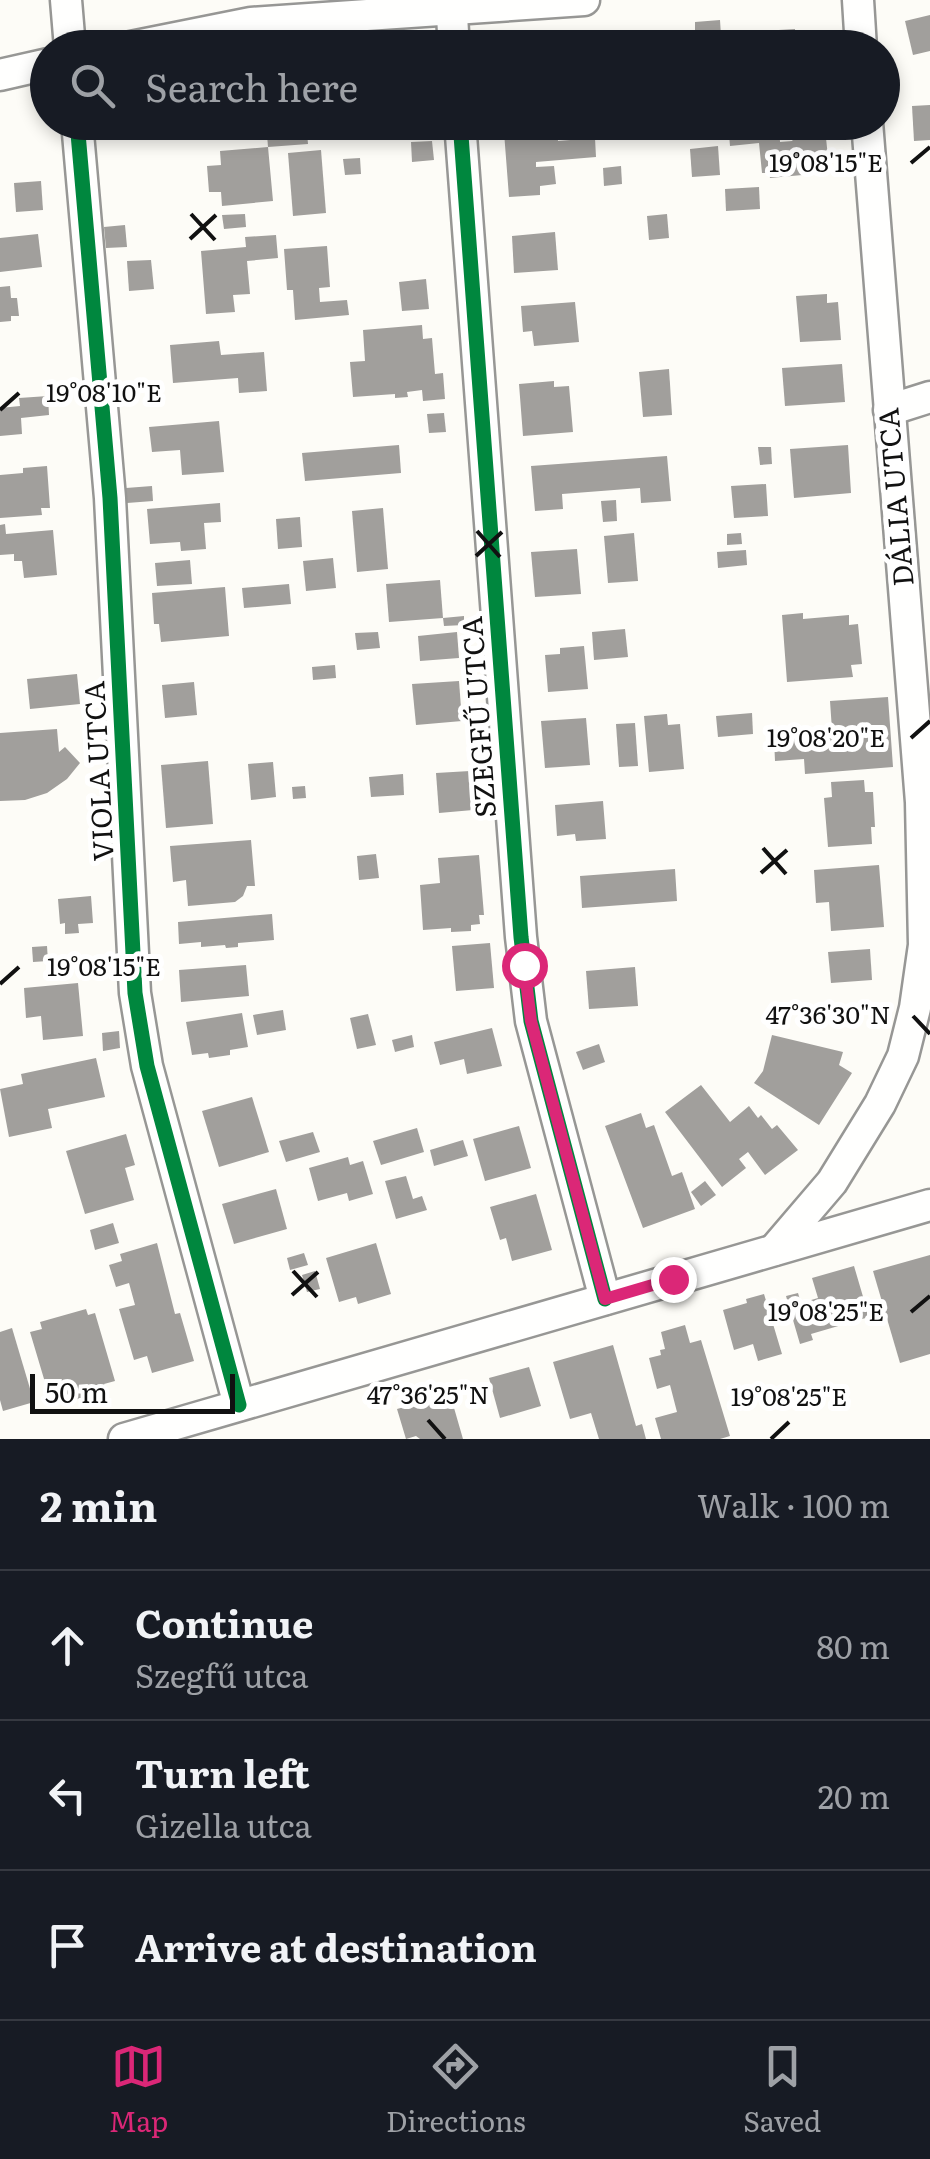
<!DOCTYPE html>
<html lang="en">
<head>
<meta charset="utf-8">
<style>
	:root { --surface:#171b24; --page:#242831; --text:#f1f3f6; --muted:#9ea1a6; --line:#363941; --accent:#db2777 }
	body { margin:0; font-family:Literata,serif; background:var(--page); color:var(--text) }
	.scale { position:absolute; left:30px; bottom:25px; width:205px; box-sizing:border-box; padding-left:10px; border:5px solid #111; border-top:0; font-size:28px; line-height:35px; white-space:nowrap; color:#111; -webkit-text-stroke:8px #fff; paint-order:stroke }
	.stop { position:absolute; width:30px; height:30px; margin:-22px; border:8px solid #db2777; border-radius:50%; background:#fff }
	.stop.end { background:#db2777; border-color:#fff; box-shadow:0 2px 10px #0008 }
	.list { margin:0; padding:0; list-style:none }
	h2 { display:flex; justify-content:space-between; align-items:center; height:130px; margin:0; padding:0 40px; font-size:42px }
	h2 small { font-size:32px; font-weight:400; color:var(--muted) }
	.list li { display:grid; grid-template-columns:65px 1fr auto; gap:30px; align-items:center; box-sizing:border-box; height:150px; padding:0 40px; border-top:2px solid var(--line) }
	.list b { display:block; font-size:38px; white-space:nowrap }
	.list p { margin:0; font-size:32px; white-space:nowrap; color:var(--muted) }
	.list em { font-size:32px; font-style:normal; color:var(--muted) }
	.icon { flex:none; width:55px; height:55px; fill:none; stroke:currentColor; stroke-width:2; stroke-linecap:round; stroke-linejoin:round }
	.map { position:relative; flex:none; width:930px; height:1439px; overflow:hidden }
	.search { position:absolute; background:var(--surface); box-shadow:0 5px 15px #0003; left:30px; right:30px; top:30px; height:110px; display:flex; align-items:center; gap:25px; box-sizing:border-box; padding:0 35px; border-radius:55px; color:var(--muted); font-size:38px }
	.sheet { height:580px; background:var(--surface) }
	nav { display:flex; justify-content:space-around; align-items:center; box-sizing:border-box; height:140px; border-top:2px solid var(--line); background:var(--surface); font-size:28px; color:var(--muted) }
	nav a { display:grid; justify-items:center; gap:5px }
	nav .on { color:var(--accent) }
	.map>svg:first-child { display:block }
	.building { fill:#a19f9c }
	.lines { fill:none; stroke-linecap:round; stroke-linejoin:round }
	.minor-casing { stroke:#979795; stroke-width:35 }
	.minor { stroke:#fffffe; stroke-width:30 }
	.cycleway-casing { stroke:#fff; stroke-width:21 }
	.cycleway { stroke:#00873e; stroke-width:15 }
	.route { stroke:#db2777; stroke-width:12 }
	.ticks { fill:none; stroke:#111; stroke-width:4 }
	.labels { text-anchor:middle; stroke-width:10; stroke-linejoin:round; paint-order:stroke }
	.street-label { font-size:28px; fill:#111; stroke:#fff }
	.ticks-label { font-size:25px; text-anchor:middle; fill:#111; stroke:#fff; stroke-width:10; stroke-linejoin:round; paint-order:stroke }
</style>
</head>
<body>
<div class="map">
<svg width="930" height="1439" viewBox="0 0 930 1439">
	<rect width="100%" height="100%" fill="#fdfcf7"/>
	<g class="building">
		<path d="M930,15V51L913,55L905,21Z"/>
		<path d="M720,20L721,36L695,38V22Z"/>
		<path d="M795,29V33L818,32L819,48H763L762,31Z"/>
		<path d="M640,38L641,48H602V41Z"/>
		<path d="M930,105V140L914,141L912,106Z"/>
		<path d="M266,122H306L308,144L268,147Z"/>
		<path d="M354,122H410V125L397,126L398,136L381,137L380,129L355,131Z"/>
		<path d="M664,122H679V129L665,130Z"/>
		<path d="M728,122H779L780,142L792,141L807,122H822L808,139L826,138L828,157H823L824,173L770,178L769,173H762L759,143L730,146Z"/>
		<path d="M557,128L558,141L595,138L596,157L536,162V167L554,166L556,184L540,186V195L509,197L504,132Z"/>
		<path d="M432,141L434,160L412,162L411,142Z"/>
		<path d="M718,146L720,175L692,177L690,149Z"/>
		<path d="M268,147L273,201L222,206L221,192H209L207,166L221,165L220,151Z"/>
		<path d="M321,150L326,213L293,216L288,153Z"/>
		<path d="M360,158L361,174L345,175L343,159Z"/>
		<path d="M621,166L622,184L604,186L603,168Z"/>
		<path d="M41,181L43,210L16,212L14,183Z"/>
		<path d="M759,187L760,209L726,211L725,189Z"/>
		<path d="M245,214L246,227L224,229L222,215Z"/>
		<path d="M667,214L669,238L649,240L647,216Z"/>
		<path d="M125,225L127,247L106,248L104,227Z"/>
		<path d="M555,232L558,270L514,273L512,236Z"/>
		<path d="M38,234L42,267L0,272V238Z"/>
		<path d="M276,235L278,258L247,261L250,294L233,295L235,312L206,314L201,251L246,247L245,237Z"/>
		<path d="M327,246L330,287L319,288L320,302L347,300L349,315L295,320L293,290H287L284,249Z"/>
		<path d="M151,260L154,289L129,291L127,261Z"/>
		<path d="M426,279L429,309L402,311L399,282Z"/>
		<path d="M10,286L11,298H17L19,316H11V321L0,322V287Z"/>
		<path d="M827,294V303L838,302L841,340L800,342L796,296Z"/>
		<path d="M575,302L579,342L534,346L532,331L523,332L521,306Z"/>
		<path d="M422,325L423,339L432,338L435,374L443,373L445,399L423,401L422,390L407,392L408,397L395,398V394L353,397L350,362L365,361L363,330Z"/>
		<path d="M219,341L221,355L264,352L267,391L239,393L238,378L173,383L170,345Z"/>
		<path d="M842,364L845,402L785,406L782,368Z"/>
		<path d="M669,369L672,415L643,417L639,372Z"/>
		<path d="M554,381V387L569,386L573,432L523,436L519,384Z"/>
		<path d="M48,396L49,415L21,418L22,434L0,436V408L20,406L19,398Z"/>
		<path d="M444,413L446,432L429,433L427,414Z"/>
		<path d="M219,421L224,472L182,475L180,450L152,452L149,427Z"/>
		<path d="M399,445L401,473L305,481L302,453Z"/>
		<path d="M848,445L851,493L794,498L790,449Z"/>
		<path d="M758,447H771L772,464L760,465Z"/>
		<path d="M667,456L671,501L641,503L640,488L562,494L563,509L535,511L531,466Z"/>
		<path d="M47,466L50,508H41L42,515L0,518V475L23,473V468Z"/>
		<path d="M766,484L768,516L734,518L731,486Z"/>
		<path d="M152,486L153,501L127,503L126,488Z"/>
		<path d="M616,500L617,521L603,522L601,501Z"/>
		<path d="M220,503L221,522L204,523L206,549L181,551L180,542L150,544L147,509Z"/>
		<path d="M383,508L388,569L357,572L352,511Z"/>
		<path d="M300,517L302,547L278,549L276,519Z"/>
		<path d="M5,524L6,534L53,530L57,575L24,578L22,561H14V554L0,555V525Z"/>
		<path d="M634,533L638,581L608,583L604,536Z"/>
		<path d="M741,533L742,544L727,545V534Z"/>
		<path d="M577,549L581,594L535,597L531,552Z"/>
		<path d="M746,550L747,565L718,568L717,552Z"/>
		<path d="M333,558L336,588L306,591L303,561Z"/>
		<path d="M190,560L192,584L157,586L155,563Z"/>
		<path d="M440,580L443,618L389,622L386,584Z"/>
		<path d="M289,584L291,604L244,608L242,588Z"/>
		<path d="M225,587L229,636L161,642L159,624H154L152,593Z"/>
		<path d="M803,613V619L849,615V625L858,624L862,664L851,665L853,677L787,682L782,615Z"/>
		<path d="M464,616V625L444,626L443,618Z"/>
		<path d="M625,629L628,657L594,660L592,632Z"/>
		<path d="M378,632L380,648L357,650L355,633Z"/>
		<path d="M457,632L459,658L420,661L418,636Z"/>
		<path d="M584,646L588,689L548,692L545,655L560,654V648Z"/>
		<path d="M335,665L336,678L313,680L312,667Z"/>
		<path d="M77,674L80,704L30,709L27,679Z"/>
		<path d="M459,681L462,721L416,725L412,684Z"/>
		<path d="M194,682L197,715L165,718L162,685Z"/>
		<path d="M888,697L893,767L805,774L804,759L775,761L774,738L791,737V733L832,730L830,701Z"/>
		<path d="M752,713L753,734L718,737L716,716Z"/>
		<path d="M667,714L668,725L680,724L684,769L649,772L644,716Z"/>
		<path d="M586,718L590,765L545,768L541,721Z"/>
		<path d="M635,723L638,766L619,767L616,724Z"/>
		<path d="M57,729L59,752L65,747L80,763L67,779L47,793L25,800L0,801V733Z"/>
		<path d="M208,761L213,824L166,828L161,765Z"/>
		<path d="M273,762L276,797L251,800L248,764Z"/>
		<path d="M470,771L473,810L439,813L436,773Z"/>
		<path d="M403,774L404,795L371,797L369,777Z"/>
		<path d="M864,780L865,792H873L875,827H871L872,844L828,847L824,798L832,797L831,782Z"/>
		<path d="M305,786L306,798L293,799L292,787Z"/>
		<path d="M603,801L606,839L576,841L575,834L557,836L555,805Z"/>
		<path d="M251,840L255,886H247L243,896L235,902L188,906L186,880L173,882L170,846Z"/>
		<path d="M376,854L379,878L359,880L357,856Z"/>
		<path d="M479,855L484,915H479L480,924L471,925V931L451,932V928L423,930L420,885L440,883L438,858Z"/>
		<path d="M879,865L884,927L831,931L829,902L816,903L814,870Z"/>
		<path d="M675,869L677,901L582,908L580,876Z"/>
		<path d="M91,896L93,923L78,924L79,933L65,934V923L60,924L58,899Z"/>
		<path d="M272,914L274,940L238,943V947L226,948L225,945L201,947V942L179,944L178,922Z"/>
		<path d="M490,943L494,988L456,991L452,946Z"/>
		<path d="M47,946L48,961L33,962L32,947Z"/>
		<path d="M870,949L872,980L831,983L828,952Z"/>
		<path d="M246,965L249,996L181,1002L179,970Z"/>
		<path d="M635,967L638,1006L589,1009L586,971Z"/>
		<path d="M78,983L83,1036L43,1040L41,1016L26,1018L24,988Z"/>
		<path d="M283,1010L286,1030L257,1035L253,1015Z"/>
		<path d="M242,1013L248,1047L230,1050V1055L209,1058L208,1053L192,1055L186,1022Z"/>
		<path d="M368,1014L376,1045L357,1049L350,1018Z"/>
		<path d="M492,1028L502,1066L467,1074L464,1059L440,1065L434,1042Z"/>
		<path d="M119,1031L120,1048L103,1051L102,1033Z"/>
		<path d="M412,1035L414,1047L395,1052L392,1040Z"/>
		<path d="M772,1035L843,1052L839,1065L852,1073L819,1125L754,1083L763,1071Z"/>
		<path d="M599,1044L605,1062L583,1070L576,1052Z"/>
		<path d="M96,1058L105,1097L48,1109L52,1128L9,1137L0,1089L23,1084L21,1074Z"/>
		<path d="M701,1085L730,1122L749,1106L758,1118L761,1115L772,1129L777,1125L798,1150L765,1175L748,1152L739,1159L746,1168L722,1187L665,1112Z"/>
		<path d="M252,1097L269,1152L219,1167L202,1111Z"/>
		<path d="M641,1113L646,1128L654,1125L672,1176L682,1172L695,1209L643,1228L605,1126Z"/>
		<path d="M519,1126L531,1168L485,1181L473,1139Z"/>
		<path d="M417,1128L424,1152L381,1165L373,1141Z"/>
		<path d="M313,1132L320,1152L286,1162L279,1141Z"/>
		<path d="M126,1134L135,1165L125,1168L134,1200L85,1214L66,1151Z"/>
		<path d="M463,1140L468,1156L434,1166L430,1150Z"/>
		<path d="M348,1157L350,1165L363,1161L373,1194L349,1201L347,1193L318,1201L309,1168Z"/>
		<path d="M406,1176L413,1199L422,1196L427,1210L396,1219L385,1181Z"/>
		<path d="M705,1181L716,1195L701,1206L691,1192Z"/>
		<path d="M276,1189L287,1229L234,1244L222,1204Z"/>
		<path d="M536,1194L552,1250L512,1261L506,1238L500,1240L490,1207Z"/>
		<path d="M113,1223L119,1243L95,1250L90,1230Z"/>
		<path d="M157,1243L175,1314L180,1313L194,1361L152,1373L147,1356L134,1360L119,1309L135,1305L129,1283L116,1287L109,1265L122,1261L120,1254Z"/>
		<path d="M376,1243L391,1294L358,1304L356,1297L339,1302L326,1258Z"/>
		<path d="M304,1253L308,1265L290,1270L287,1258Z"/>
		<path d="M930,1255V1354L900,1363L873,1271Z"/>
		<path d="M854,1266L869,1317L811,1334L813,1340L800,1344L786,1296L798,1293L801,1303L818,1298L812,1278Z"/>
		<path d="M315,1271L320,1289L307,1292L302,1275Z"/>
		<path d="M764,1294L782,1354L758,1361L753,1344L734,1350L723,1310L747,1303L746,1299Z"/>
		<path d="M86,1309L88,1315L95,1313L115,1381L104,1384L106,1391L71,1401L69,1394L56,1398L53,1387L47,1389L30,1332L42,1329L40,1322Z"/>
		<path d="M685,1325L690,1343L701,1340L730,1436L720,1439H661L655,1418L677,1412L670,1385L657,1389L649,1358L661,1355L660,1350L665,1349L661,1332Z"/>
		<path d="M12,1328L34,1402L3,1411L0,1400V1332Z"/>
		<path d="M613,1345L636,1426L642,1424L646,1439H599L591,1413L570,1419L553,1362Z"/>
		<path d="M529,1367L541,1406L500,1418L489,1378Z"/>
		<path d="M450,1394L463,1439H420L416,1436L406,1439L397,1409Z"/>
	</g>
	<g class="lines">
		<g class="minor-casing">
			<g id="minor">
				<path d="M66,0L70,48"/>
				<path d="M451,0L454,48"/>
				<path d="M858,0L861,48"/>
				<path d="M126,48L251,23L584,0"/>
				<path d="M0,75L48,64"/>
				<path d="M77,122L110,498L135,993L147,1066L239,1405"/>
				<path d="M460,122L521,937L531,1021L605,1299"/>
				<path d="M889,410L930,397"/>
				<path d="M774,1250L832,1182L880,1104L903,1056L915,1008L924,945L921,802L867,122"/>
				<path d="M124,1439L930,1205"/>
			</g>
		</g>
		<use href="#minor" class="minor"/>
		<g class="cycleway-casing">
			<g id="cycleway">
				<path d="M77,122L110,498L135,993L147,1066L239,1405"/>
				<path d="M460,122L521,937L531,1021L605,1299"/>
			</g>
		</g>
		<use href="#cycleway" class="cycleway"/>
	</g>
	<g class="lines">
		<path class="route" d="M524,965L531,1021L605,1299L673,1279"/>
	</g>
	<path class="ticks" d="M911,163L930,147M191,214L215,240M190,239L216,215M0,410L19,393M477,531L500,557M476,556L502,532M911,738L930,721M763,848L786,874M761,873L787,850M0,984L19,967M913,1016L930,1034M293,1271L317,1297M292,1295L318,1272M911,1312L930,1296M428,1420L445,1439M771,1439L789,1422"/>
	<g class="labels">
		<g class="street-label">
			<text transform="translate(896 497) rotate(-95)" y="10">DÁLIA UTCA</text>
			<text transform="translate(479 717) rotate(-94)" y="10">SZEGFŰ UTCA</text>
			<text transform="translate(99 771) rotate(-93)" y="10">VIOLA UTCA</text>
		</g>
	</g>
	<g class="ticks-label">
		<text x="826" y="172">19°08'15"E</text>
		<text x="104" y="402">19°08'10"E</text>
		<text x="826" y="747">19°08'20"E</text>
		<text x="104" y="976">19°08'15"E</text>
		<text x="828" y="1024">47°36'30"N</text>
		<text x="826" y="1321">19°08'25"E</text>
		<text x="428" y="1404">47°36'25"N</text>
		<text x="789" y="1406">19°08'25"E</text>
	</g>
</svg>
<div class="scale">50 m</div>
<div class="stop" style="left:524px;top:965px"></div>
<div class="stop end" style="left:673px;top:1279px"></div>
<div class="search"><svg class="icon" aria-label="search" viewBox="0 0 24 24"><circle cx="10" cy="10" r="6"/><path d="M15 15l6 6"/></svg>Search here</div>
</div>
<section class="sheet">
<h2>2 min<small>Walk · 100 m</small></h2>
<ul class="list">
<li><svg class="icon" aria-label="ahead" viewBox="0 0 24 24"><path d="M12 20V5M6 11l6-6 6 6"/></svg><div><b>Continue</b><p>Szegfű utca</p></div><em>80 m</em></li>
<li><svg class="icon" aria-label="left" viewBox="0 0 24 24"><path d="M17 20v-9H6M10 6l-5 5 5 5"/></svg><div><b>Turn left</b><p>Gizella utca</p></div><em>20 m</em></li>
<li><svg class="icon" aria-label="arrive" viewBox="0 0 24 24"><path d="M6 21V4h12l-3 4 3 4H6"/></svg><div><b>Arrive at destination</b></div></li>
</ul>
</section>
<nav>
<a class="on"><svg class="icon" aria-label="map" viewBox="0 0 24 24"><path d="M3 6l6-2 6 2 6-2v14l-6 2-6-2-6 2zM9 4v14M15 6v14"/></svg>Map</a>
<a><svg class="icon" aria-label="directions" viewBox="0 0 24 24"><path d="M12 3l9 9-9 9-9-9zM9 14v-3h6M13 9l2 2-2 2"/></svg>Directions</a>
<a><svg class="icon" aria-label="saved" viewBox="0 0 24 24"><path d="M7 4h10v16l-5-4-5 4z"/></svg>Saved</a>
</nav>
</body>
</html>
